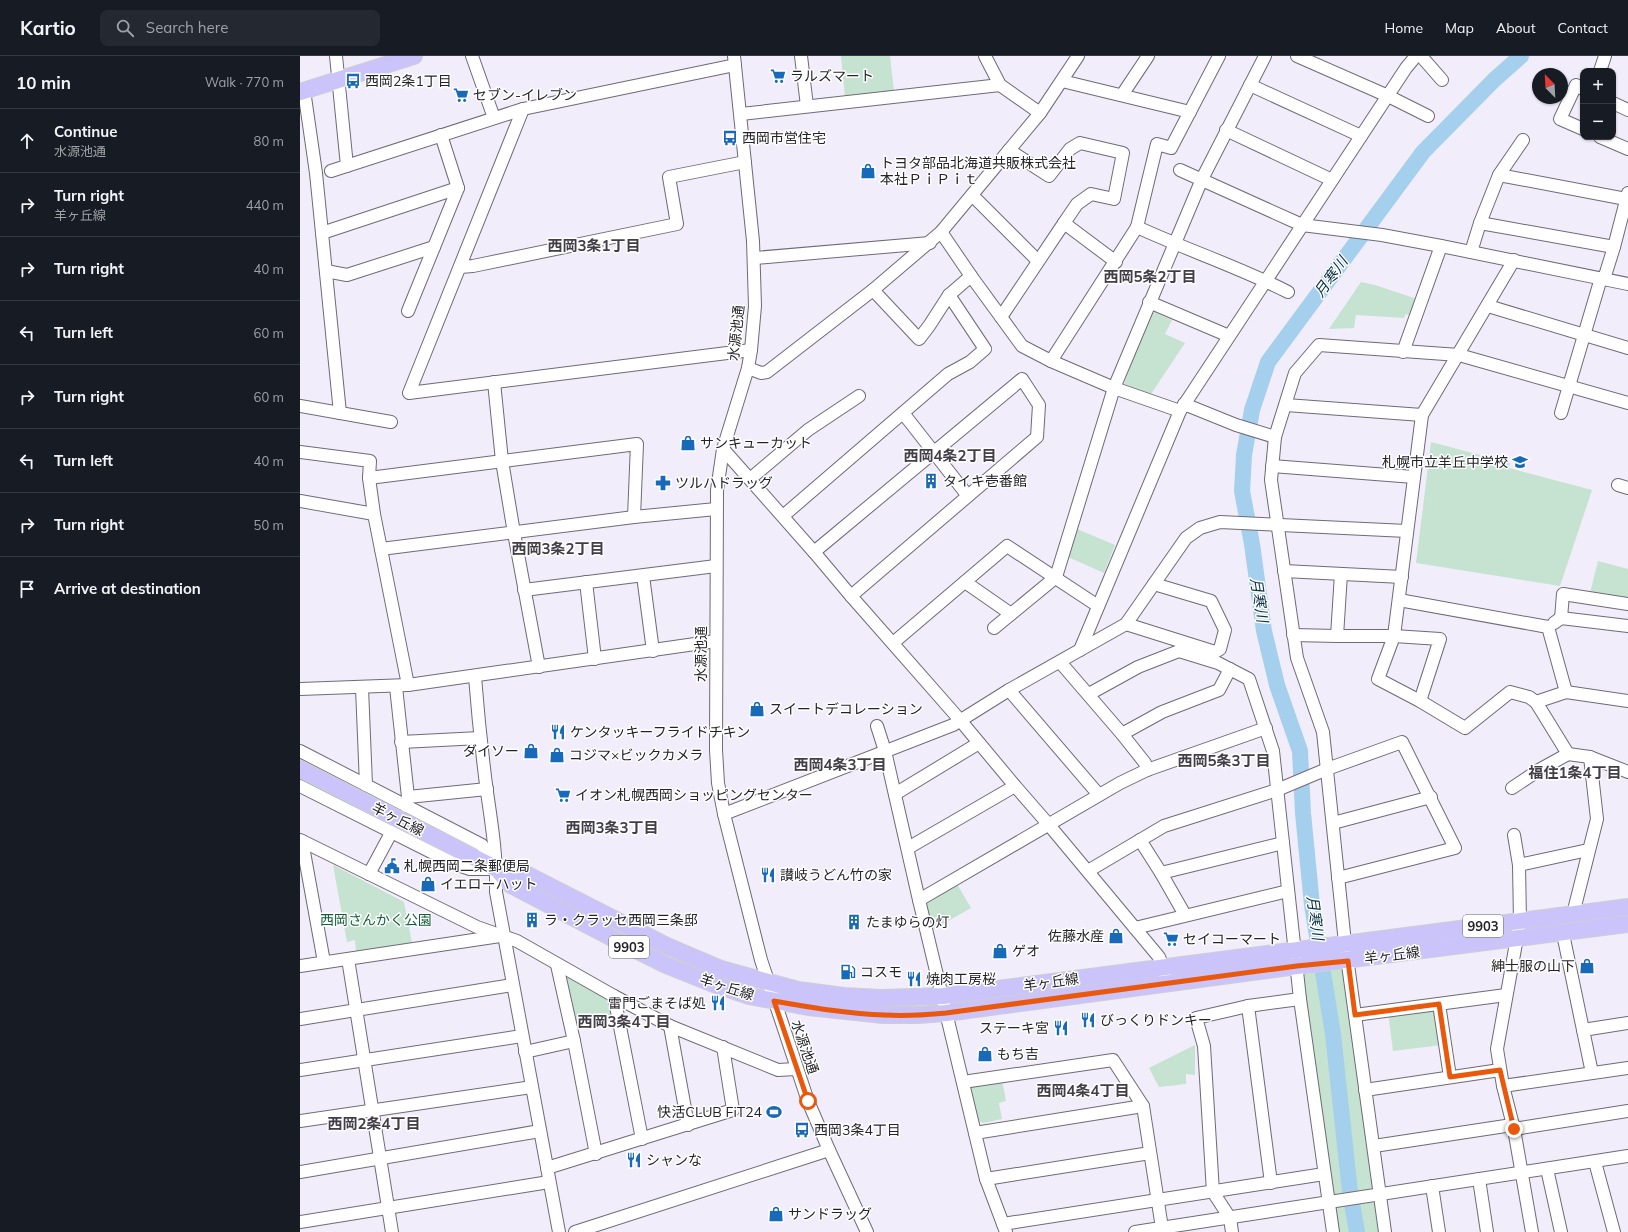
<!DOCTYPE html>
<html lang="en">
<head>
<meta charset="utf-8">
<style>
	:root { --surface:#171b24; --page:#242831; --text:#f1f3f6; --muted:#9ea1a6; --line:#363941 }
	body { margin:0; font-family:Mulish,"Noto Sans JP",sans-serif; background:var(--page); color:var(--text) }
	.controls { position:absolute; right:12px; top:12px; display:grid; overflow:hidden; border-radius:8px; box-shadow:0 1px 3px #0004 }
	.controls button { width:36px; height:36px; display:grid; place-items:center; padding:0; border:0; border-bottom:1px solid var(--line); background:var(--surface); color:var(--text); font:20px sans-serif }
	.compass { position:absolute; left:1232px; top:12px; width:36px; height:36px; border-radius:50%; background:var(--surface); box-shadow:0 1px 3px #0004; rotate:336deg }
	.stop { position:absolute; width:12px; height:12px; margin:-9px; border:3px solid #ea580c; border-radius:50%; background:#fff }
	.stop.end { background:#ea580c; border-color:#fff; box-shadow:0 1px 4px #0008 }
	.list { margin:0; padding:0; list-style:none }
	h2 { display:flex; justify-content:space-between; align-items:center; height:52px; margin:0; padding:0 16px; font-size:17px }
	h2 small { font-size:13px; font-weight:400; color:var(--muted) }
	.list li { display:grid; grid-template-columns:26px 1fr auto; gap:12px; align-items:center; box-sizing:border-box; height:64px; padding:0 16px; border-top:1px solid var(--line) }
	.list b { display:block; font-size:15px; white-space:nowrap }
	.list p { margin:0; font-size:13px; white-space:nowrap; color:var(--muted) }
	.list em { font-size:13px; font-style:normal; color:var(--muted) }
	.icon { flex:none; width:22px; height:22px; fill:none; stroke:currentColor; stroke-width:2; stroke-linecap:round; stroke-linejoin:round }
	.map { position:relative; flex:none; width:1328px; height:1176px; overflow:hidden }
	header { display:flex; align-items:center; gap:24px; box-sizing:border-box; height:56px; padding:0 20px; background:var(--surface); border-bottom:1px solid var(--line) }
	header strong { font-size:19px }
	nav { display:flex; gap:22px; margin-inline-start:auto; font-size:14px }
	.search { width:280px; height:36px; background:var(--page); display:flex; align-items:center; gap:10px; box-sizing:border-box; padding:0 14px; border-radius:8px; color:var(--muted); font-size:15px }
	main { display:flex }
	aside { flex:1; background:var(--surface) }
	.map>svg:first-child { display:block }
	.green { fill:#c5e3d0 }
	.lines { fill:none; stroke-linecap:round; stroke-linejoin:round }
	.river { stroke:#a4d0ed; stroke-width:16 }
	.minor-casing { stroke:#6f6a75; stroke-width:14 }
	.major-casing { stroke:#cfcfd0; stroke-width:18 }
	.minor { stroke:#fff; stroke-width:12 }
	.major { stroke:#cac4fa; stroke-width:16 }
	.route { stroke:#ea580c; stroke-width:5 }
	.labels { text-anchor:middle; stroke-width:3; stroke-linejoin:round; paint-order:stroke }
	.shield { fill:#fff; stroke:#666568; stroke-width:1 }
	.shield-label { font-size:13px; font-weight:bold; fill:#252328 }
	.poi-label { font-size:14px; fill:#252328; stroke:#fff; text-anchor:start }
	.street-label { font-size:14px; fill:#252328; stroke:#fff }
	.park-label { font-size:14px; fill:#145e3b; stroke:#fff }
	.neighbourhood-label { font-size:15px; font-weight:bold; fill:#423e48; stroke:#fff }
	.water-label { font-size:15px; font-style:italic; fill:#0b3044; stroke:#fff }
</style>
</head>
<body>
<header>
<strong>Kartio</strong>
<div class="search"><svg class="icon" aria-label="search" viewBox="0 0 24 24"><circle cx="10" cy="10" r="6"/><path d="M15 15l6 6"/></svg>Search here</div>
<nav><a>Home</a><a>Map</a><a>About</a><a>Contact</a></nav>
</header>
<main>
<aside>
<h2>10 min<small>Walk · 770 m</small></h2>
<ul class="list">
<li><svg class="icon" aria-label="ahead" viewBox="0 0 24 24"><path d="M12 20V5M6 11l6-6 6 6"/></svg><div><b>Continue</b><p>水源池通</p></div><em>80 m</em></li>
<li><svg class="icon" aria-label="right" viewBox="0 0 24 24"><path d="M7 20v-9h11M14 6l5 5-5 5"/></svg><div><b>Turn right</b><p>羊ヶ丘線</p></div><em>440 m</em></li>
<li><svg class="icon" aria-label="right" viewBox="0 0 24 24"><path d="M7 20v-9h11M14 6l5 5-5 5"/></svg><div><b>Turn right</b></div><em>40 m</em></li>
<li><svg class="icon" aria-label="left" viewBox="0 0 24 24"><path d="M17 20v-9H6M10 6l-5 5 5 5"/></svg><div><b>Turn left</b></div><em>60 m</em></li>
<li><svg class="icon" aria-label="right" viewBox="0 0 24 24"><path d="M7 20v-9h11M14 6l5 5-5 5"/></svg><div><b>Turn right</b></div><em>60 m</em></li>
<li><svg class="icon" aria-label="left" viewBox="0 0 24 24"><path d="M17 20v-9H6M10 6l-5 5 5 5"/></svg><div><b>Turn left</b></div><em>40 m</em></li>
<li><svg class="icon" aria-label="right" viewBox="0 0 24 24"><path d="M7 20v-9h11M14 6l5 5-5 5"/></svg><div><b>Turn right</b></div><em>50 m</em></li>
<li><svg class="icon" aria-label="arrive" viewBox="0 0 24 24"><path d="M6 21V4h12l-3 4 3 4H6"/></svg><div><b>Arrive at destination</b></div></li>
</ul>
</aside>
<div class="map">
<svg width="1328" height="1176" viewBox="0 0 1328 1176">
	<rect width="100%" height="100%" fill="#f2edfa"/>
	<g class="green">
		<path d="M541,0H590L594,35L545,41Z"/>
		<path d="M1061,226L1075,229L1117,243L1111,260L1106,258L1104,262L1056,259L1054,272L1029,273Z"/>
		<path d="M854,256L872,264L865,278L885,287L851,338L824,328L850,257Z"/>
		<path d="M1131,386L1210,407L1209,412L1292,434L1260,530L1116,507Z"/>
		<path d="M777,473L815,489L804,517L768,501Z"/>
		<path d="M1298,505L1328,513V543L1290,537Z"/>
		<path d="M33,809L104,846L112,887L56,896L55,884L47,886Z"/>
		<path d="M657,828L671,852L632,874L626,849L628,845Z"/>
		<path d="M1046,913L1081,1176H1038L1003,918Z"/>
		<path d="M262,915L306,939L311,959L275,966Z"/>
		<path d="M1135,953L1142,989L1093,995L1088,956Z"/>
		<path d="M895,989V1019L886,1018V1028L859,1031L849,1012Z"/>
		<path d="M702,1024L706,1045L699,1047L702,1063L683,1067L679,1065L671,1032L673,1029Z"/>
	</g>
	<g class="lines">
		<path class="river" d="M1057,1176L1050,1136L1033,978L1012,849L1003,757L1000,695L977,629L964,575L952,488L942,435L944,399L952,354L968,306L1123,96L1194,24L1221,0"/>
		<g class="minor-casing">
			<g id="minor">
				<path d="M36,0L47,110"/>
				<path d="M172,0L194,62"/>
				<path d="M434,0L453,185L455,250L451,294L448,312L423,393L417,434L416,694L418,727L424,758L461,904L508,1045L529,1094L567,1176"/>
				<path d="M501,0L507,50"/>
				<path d="M685,0L700,29L740,57"/>
				<path d="M997,0L1088,40L1128,60"/>
				<path d="M1121,0L1142,24"/>
				<path d="M1300,15L1305,0"/>
				<path d="M762,25L890,56"/>
				<path d="M950,29L1061,80"/>
				<path d="M1283,33L1276,29L1260,63L1283,73"/>
				<path d="M4,34L16,117L40,357"/>
				<path d="M822,39L848,0"/>
				<path d="M1313,47L1328,54"/>
				<path d="M223,53L109,337L451,294"/>
				<path d="M441,58L700,29"/>
				<path d="M926,74L1032,124"/>
				<path d="M1300,81L1328,93"/>
				<path d="M709,94L749,120L770,93L780,87L823,97L814,143L791,138L777,148L764,167"/>
				<path d="M880,114L1002,169L1082,179L1141,190L1328,228"/>
				<path d="M31,115L223,53L435,9"/>
				<path d="M1199,119L1326,143"/>
				<path d="M672,139L738,205"/>
				<path d="M1180,167L1314,191"/>
				<path d="M837,171L857,88L871,92L919,0"/>
				<path d="M641,176L671,220L722,290L751,305L814,332L880,355"/>
				<path d="M22,177L158,132"/>
				<path d="M1171,196L1180,167L1199,119L1223,84"/>
				<path d="M455,202L630,187"/>
				<path d="M1214,204L1122,359L1094,580L1078,623L1120,645L1165,672L1210,636L1229,641L1236,646"/>
				<path d="M160,211L173,210L377,168L369,121L445,106"/>
				<path d="M26,215L47,219L134,191"/>
				<path d="M1304,223L1314,191L1328,137"/>
				<path d="M573,234L619,283L629,270L649,239L671,220"/>
				<path d="M849,246L929,280"/>
				<path d="M1188,250L1328,292"/>
				<path d="M108,255L158,132L141,79"/>
				<path d="M701,261L764,167L816,206"/>
				<path d="M1103,296L1141,190"/>
				<path d="M751,305L837,171C887,194 939,211 988,236"/>
				<path d="M448,312L461,317L467,316L573,234L641,176L740,57L778,0"/>
				<path d="M194,326L202,405L214,477L239,611"/>
				<path d="M884,348L936,369L975,381"/>
				<path d="M986,349L1122,359"/>
				<path d="M0,350L91,366"/>
				<path d="M603,357L668,440"/>
				<path d="M1261,357L1301,222"/>
				<path d="M423,393L514,496L551,540L660,664L715,730L749,769L859,901L863,911L865,919"/>
				<path d="M0,396L70,405L69,422L74,458L0,445"/>
				<path d="M972,410L1114,421"/>
				<path d="M69,422L337,388L334,461"/>
				<path d="M450,423L508,374L559,340"/>
				<path d="M1318,429L1328,432"/>
				<path d="M74,458L108,629"/>
				<path d="M483,460L648,318L670,306L685,293L649,239"/>
				<path d="M81,493L334,461L416,453"/>
				<path d="M514,496L722,323L739,349L737,381L551,540"/>
				<path d="M984,515L1102,521"/>
				<path d="M1041,518L1037,580H1094L1140,583L1120,645"/>
				<path d="M343,520L353,595"/>
				<path d="M286,526L295,603"/>
				<path d="M665,526L711,558"/>
				<path d="M224,534L416,510"/>
				<path d="M1099,544L1248,571L1266,636L1236,646L1268,698L1239,714L1212,732"/>
				<path d="M1261,562L1263,538L1328,548"/>
				<path d="M1254,567L1261,562L1328,570"/>
				<path d="M826,568L915,596L920,593L925,574L911,545L854,528"/>
				<path d="M694,572L756,521L814,332L902,123L965,0"/>
				<path d="M993,579L1037,580"/>
				<path d="M593,587L707,490L798,550"/>
				<path d="M780,594L880,355L1106,12L1116,0"/>
				<path d="M760,606L822,678L845,707L847,714"/>
				<path d="M175,621C178,659 182,698 187,736C192,770 197,802 196,836L259,1176"/>
				<path d="M96,631L108,741L106,750"/>
				<path d="M62,632L66,729"/>
				<path d="M0,633L108,629L416,585"/>
				<path d="M709,634L799,739"/>
				<path d="M1266,636L1328,645"/>
				<path d="M789,638L838,611L879,595L918,607L949,623L973,695L1000,943L1033,1176"/>
				<path d="M577,670L585,695L619,844L686,1123L706,1176"/>
				<path d="M822,678L862,656L919,634L930,613"/>
				<path d="M101,686L180,682"/>
				<path d="M0,695L182,789L196,812"/>
				<path d="M1268,698L1290,701L1328,716"/>
				<path d="M0,730L155,808L170,813H197"/>
				<path d="M595,738L679,687"/>
				<path d="M108,741L187,733"/>
				<path d="M424,758L653,669L709,634L826,568L886,482L900,472L920,466L1107,475"/>
				<path d="M1033,767L1131,741"/>
				<path d="M1214,779L1219,809"/>
				<path d="M0,784L177,871L217,885L314,940L370,970L478,1014L496,1013"/>
				<path d="M840,784L861,817L983,787"/>
				<path d="M2,785L24,906"/>
				<path d="M608,792L715,730"/>
				<path d="M788,815L864,770L977,734L1027,713L1102,686L1155,792L1038,822"/>
				<path d="M861,817L885,859"/>
				<path d="M69,818L91,777"/>
				<path d="M619,844L820,727L847,714L966,672"/>
				<path d="M1273,858L1297,763L1290,701"/>
				<path d="M835,872L988,835"/>
				<path d="M1263,878L1292,1017"/>
				<path d="M48,903L92,1176"/>
				<path d="M257,909L274,985L296,1098"/>
				<path d="M0,910L200,880"/>
				<path d="M314,940L342,1083"/>
				<path d="M1139,948L1150,1021"/>
				<path d="M948,950L971,1127"/>
				<path d="M1055,959L1206,939"/>
				<path d="M0,963L212,929"/>
				<path d="M370,970L388,1069"/>
				<path d="M1283,974L1328,967"/>
				<path d="M225,996L274,985"/>
				<path d="M0,1014L222,980"/>
				<path d="M663,1026L813,1004L843,1050L862,1172"/>
				<path d="M1203,1030L1328,1012"/>
				<path d="M1065,1034L1200,1014"/>
				<path d="M0,1065L232,1031"/>
				<path d="M1214,1073L1328,1055"/>
				<path d="M675,1077L843,1050"/>
				<path d="M1074,1090L1212,1069"/>
				<path d="M1295,1106L1314,1176"/>
				<path d="M247,1112L433,1054L423,991"/>
				<path d="M1247,1113L1261,1176"/>
				<path d="M0,1116L240,1075"/>
				<path d="M686,1123L850,1097"/>
				<path d="M1179,1123L1187,1176"/>
				<path d="M1132,1130L1139,1176"/>
				<path d="M0,1166L249,1126"/>
				<path d="M703,1168L1024,1118"/>
				<path d="M275,1176L529,1094"/>
				<path d="M835,1176L1328,1100"/>
				<path d="M932,1176L930,1162L913,1136L904,990L896,962L948,950L1000,943"/>
				<path d="M1085,1176L1045,887L1023,676L997,602L971,424L975,381L995,317L1019,289L1159,299L1328,347"/>
				<path d="M1232,1176L1214,1073L1203,1030L1197,993L1220,865L1219,809L1288,794"/>
			</g>
		</g>
		<g class="major-casing">
			<g id="major">
				<path d="M0,36L114,0"/>
				<path d="M0,713L197,813L211,829L320,886L366,909L411,927L449,940L508,951L583,959H618L646,957L997,910L1328,868"/>
				<path d="M197,813L212,811L367,890L421,913L498,934L544,940L581,942L643,940L1328,851"/>
			</g>
		</g>
		<use href="#minor" class="minor"/>
		<use href="#major" class="major"/>
	</g>
	<g class="lines">
		<path class="route" d="M508,1045L474,945C509,951 548,958 584,959C605,960 626,959 646,957L997,910L1048,905L1055,959L1139,948L1150,1021L1200,1014L1214,1073"/>
	</g>
	<defs>
		<g id="supermarket-bare" transform="scale(1.2)"><path d="M-6-5.5h2.5l.6 2H6L4.5 2H-2.5L-4.4-4H-6ZM-1.5 3.2a1.3 1.3 0 1 0 .1 0ZM3 3.2a1.3 1.3 0 1 0 .1 0Z" fill="#1869b7" stroke="#fff" stroke-width="2.5" paint-order="stroke"/></g>
		<g id="bus-bare" transform="scale(1.2)"><path d="M-5-6H5V4H4V6H2V4H-2V6H-4V4H-5ZM-3.5-4V0h7V-4ZM-3.5 1.2v1.5H-2V1.2ZM2 1.2v1.5H3.5V1.2Z" fill="#1869b7" stroke="#fff" stroke-width="2.5" paint-order="stroke"/></g>
		<g id="shop-bare" transform="scale(1.2)"><path d="M-5-2.5h2.3a2.7 3.5 0 0 1 5.4 0H5L5.5 6h-11ZM-1.5-2.5h3a1.5 2.3 0 0 0-3 0Z" fill="#1869b7" stroke="#fff" stroke-width="2.5" paint-order="stroke"/></g>
		<g id="school-bare" transform="scale(1.2)"><path d="M0-5L7-2L0 1L-7-2ZM-4 1L0 2.5L4 1V4Q0 6-4 4Z" fill="#1869b7" stroke="#fff" stroke-width="2.5" paint-order="stroke"/></g>
		<g id="building-bare" transform="scale(1.2)"><path d="M-4-6H4V6H1V3H-1V6H-4ZM-2.5-4.3h1.7v1.8h-1.7ZM.8-4.3h1.7v1.8H.8ZM-2.5-1h1.7V.8h-1.7ZM.8-1h1.7V.8H.8Z" fill="#1869b7" stroke="#fff" stroke-width="2.5" paint-order="stroke"/></g>
		<g id="pharmacy-bare" transform="scale(1.2)"><path d="M-2-6h4v4h4v4h-4v4h-4v-4h-4v-4h4Z" fill="#1869b7" stroke="#fff" stroke-width="2.5" paint-order="stroke"/></g>
		<g id="restaurant-bare" transform="scale(1.2)"><path d="M-5-6h1v4h1v-4h1v4h1v-4h1v5L-1.5 .5V6h-2V.5L-5-1ZM5-6V6H3V1.5H1.5Q1.5-4 5-6Z" fill="#1869b7" stroke="#fff" stroke-width="2.5" paint-order="stroke"/></g>
		<g id="civic-bare" transform="scale(1.2)"><path d="M-.6-6.5H3V-4.5H.6V-3L4-1V1h2V6H-6V1h2V-1L-.6-3ZM-1.2 2.5V6h2.4V2.5Z" fill="#1869b7" stroke="#fff" stroke-width="2.5" paint-order="stroke"/></g>
		<g id="fuel-bare" transform="scale(1.2)"><path d="M-5.5-6h7V0h2V4h1.3V-2.5L3-4.5l.8-.8L6-3V5H2.5V1h-1V6h-7ZM-4.2-4.7v3.2H.2V-4.7Z" fill="#1869b7" stroke="#fff" stroke-width="2.5" paint-order="stroke"/></g>
		<g id="stadium-bare" transform="scale(1.2)"><path d="M0-5a6.5 5 0 1 0 0 10a6.5 5 0 1 0 0-10ZM-3.5-1.8h7v3.6h-7Z" fill="#1869b7" stroke="#fff" stroke-width="2.5" paint-order="stroke"/></g>
	</defs>
	<g fill-rule="evenodd">
		<use href="#supermarket-bare" x="478" y="20"/>
		<use href="#bus-bare" x="53" y="25"/>
		<use href="#supermarket-bare" x="161" y="39"/>
		<use href="#bus-bare" x="430" y="82"/>
		<use href="#shop-bare" x="568" y="115"/>
		<use href="#shop-bare" x="388" y="387"/>
		<use href="#school-bare" x="1220" y="406"/>
		<use href="#building-bare" x="631" y="425"/>
		<use href="#pharmacy-bare" x="363" y="427"/>
		<use href="#shop-bare" x="457" y="653"/>
		<use href="#restaurant-bare" x="258" y="676"/>
		<use href="#shop-bare" x="231" y="695"/>
		<use href="#shop-bare" x="257" y="699"/>
		<use href="#supermarket-bare" x="263" y="739"/>
		<use href="#civic-bare" x="92" y="810"/>
		<use href="#restaurant-bare" x="468" y="819"/>
		<use href="#shop-bare" x="128" y="828"/>
		<use href="#building-bare" x="232" y="864"/>
		<use href="#building-bare" x="554" y="866"/>
		<use href="#shop-bare" x="816" y="880"/>
		<use href="#supermarket-bare" x="871" y="883"/>
		<use href="#shop-bare" x="700" y="895"/>
		<use href="#shop-bare" x="1287" y="910"/>
		<use href="#fuel-bare" x="548" y="916"/>
		<use href="#restaurant-bare" x="614" y="923"/>
		<use href="#restaurant-bare" x="418" y="947"/>
		<use href="#restaurant-bare" x="788" y="964"/>
		<use href="#restaurant-bare" x="761" y="972"/>
		<use href="#shop-bare" x="685" y="998"/>
		<use href="#stadium-bare" x="474" y="1056"/>
		<use href="#bus-bare" x="502" y="1074"/>
		<use href="#restaurant-bare" x="334" y="1104"/>
		<use href="#shop-bare" x="476" y="1158"/>
	</g>
	<g class="labels">
		<g class="shield">
			<rect x="1163" y="859" width="40" height="22" rx="3"/>
			<rect x="309" y="880" width="40" height="22" rx="3"/>
		</g>
		<g class="shield-label">
			<text x="1183" y="875">9903</text>
			<text x="329" y="896">9903</text>
		</g>
		<g class="poi-label">
			<text x="490" y="25">ラルズマート</text>
			<text x="65" y="30">西岡2条1丁目</text>
			<text x="173" y="44">セブン-イレブン</text>
			<text x="442" y="87">西岡市営住宅</text>
			<text x="580" y="112">トヨタ部品北海道共販株式会社<tspan x="580" dy="16">本社ＰｉＰｉｔ</tspan></text>
			<text x="400" y="392">サンキューカット</text>
			<text x="1208" y="411" text-anchor="end">札幌市立羊丘中学校</text>
			<text x="643" y="430">タイキ壱番館</text>
			<text x="375" y="432">ツルハドラッグ</text>
			<text x="469" y="658">スイートデコレーション</text>
			<text x="270" y="681">ケンタッキーフライドチキン</text>
			<text x="219" y="700" text-anchor="end">ダイソー</text>
			<text x="269" y="704">コジマ×ビックカメラ</text>
			<text x="275" y="744">イオン札幌西岡ショッピングセンター</text>
			<text x="104" y="815">札幌西岡二条郵便局</text>
			<text x="480" y="824">讃岐うどん竹の家</text>
			<text x="140" y="833">イエローハット</text>
			<text x="244" y="869">ラ・クラッセ西岡三条邸</text>
			<text x="566" y="871">たまゆらの灯</text>
			<text x="804" y="885" text-anchor="end">佐藤水産</text>
			<text x="883" y="888">セイコーマート</text>
			<text x="712" y="900">ゲオ</text>
			<text x="1275" y="915" text-anchor="end">紳士服の山下</text>
			<text x="560" y="921">コスモ</text>
			<text x="626" y="928">焼肉工房桜</text>
			<text x="406" y="952" text-anchor="end">雷門ごまそば処</text>
			<text x="800" y="969">びっくりドンキー</text>
			<text x="749" y="977" text-anchor="end">ステーキ宮</text>
			<text x="697" y="1003">もち吉</text>
			<text x="462" y="1061" text-anchor="end">快活CLUB FiT24</text>
			<text x="514" y="1079">西岡3条4丁目</text>
			<text x="346" y="1109">シャンな</text>
			<text x="488" y="1163">サンドラッグ</text>
		</g>
		<g class="street-label">
			<text transform="translate(436 277) rotate(-84)" y="5">水源池通</text>
			<text transform="translate(401 598) rotate(-90)" y="5">水源池通</text>
			<text transform="translate(98 763) rotate(27)" y="5">羊ヶ丘線</text>
			<text transform="translate(1092 899) rotate(-7)" y="5">羊ヶ丘線</text>
			<text transform="translate(751 926) rotate(-8)" y="5">羊ヶ丘線</text>
			<text transform="translate(427 931) rotate(18)" y="5">羊ヶ丘線</text>
			<text transform="translate(505 991) rotate(71)" y="5">水源池通</text>
		</g>
		<g class="park-label">
			<text x="76" y="869">西岡さんかく公園</text>
		</g>
		<g class="neighbourhood-label">
			<text x="294" y="195">西岡3条1丁目</text>
			<text x="850" y="226">西岡5条2丁目</text>
			<text x="650" y="405">西岡4条2丁目</text>
			<text x="258" y="498">西岡3条2丁目</text>
			<text x="924" y="710">西岡5条3丁目</text>
			<text x="540" y="714">西岡4条3丁目</text>
			<text x="1275" y="722">福住1条4丁目</text>
			<text x="312" y="777">西岡3条3丁目</text>
			<text x="324" y="971">西岡3条4丁目</text>
			<text x="783" y="1040">西岡4条4丁目</text>
			<text x="74" y="1073">西岡2条4丁目</text>
		</g>
		<g class="water-label">
			<text transform="translate(1031 221) rotate(-54)" y="5">月寒川</text>
			<text transform="translate(959 544) rotate(81)" y="5">月寒川</text>
			<text transform="translate(1015 862) rotate(82)" y="5">月寒川</text>
		</g>
	</g>
</svg>
<div class="controls">
<button>+</button>
<button>−</button>
</div>
<svg class="compass" viewBox="-18 -18 36 36"><path d="M0-13l5 13h-10z" fill="#e53935"/><path d="M0 13l5-13h-10z" fill="#9ea1a6"/></svg>
<div class="stop" style="left:508px;top:1045px"></div>
<div class="stop end" style="left:1214px;top:1073px"></div>
</div>
</main>
</body>
</html>
